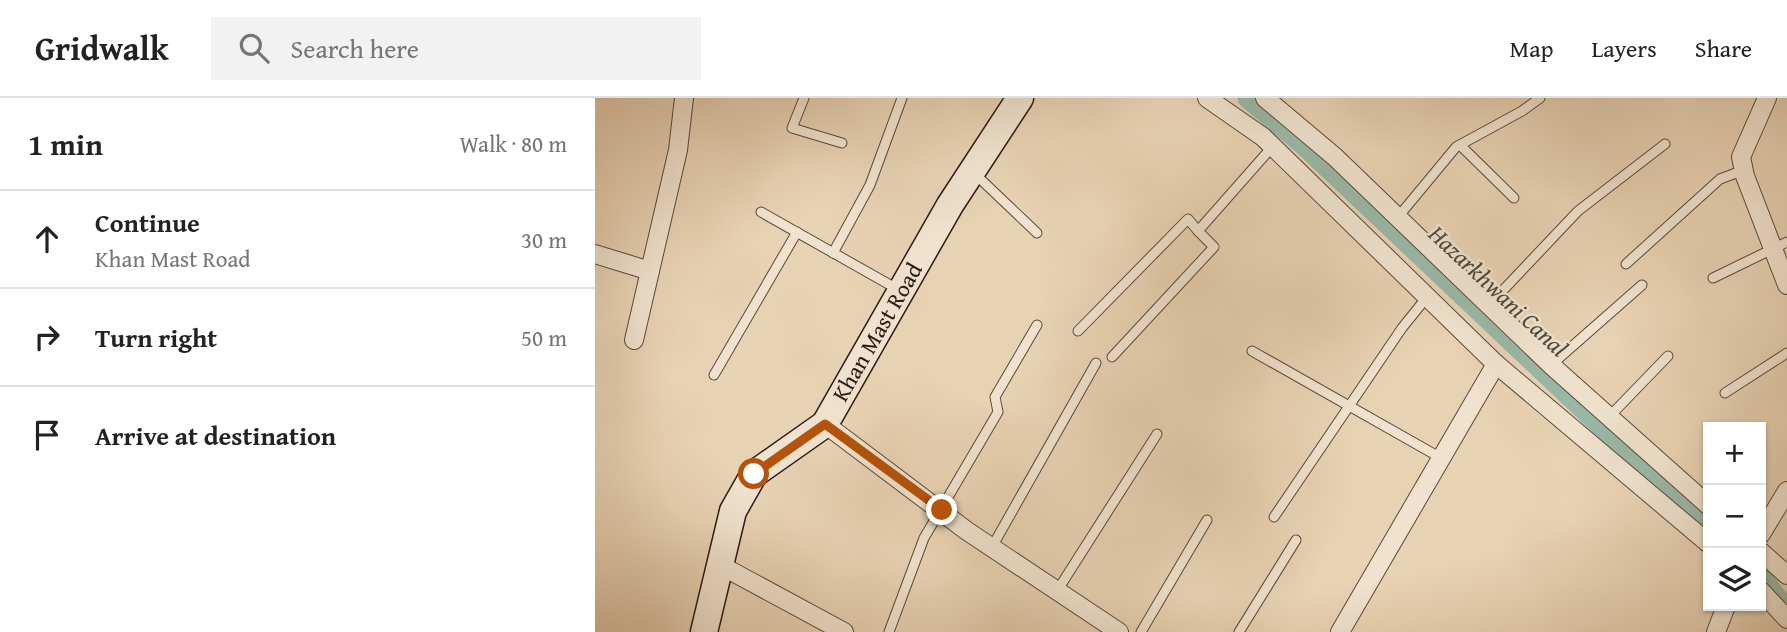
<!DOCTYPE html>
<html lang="en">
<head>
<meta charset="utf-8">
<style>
	:root { --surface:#fff; --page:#f2f2f2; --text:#222; --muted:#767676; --line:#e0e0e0 }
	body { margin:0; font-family:"Gentium Book Plus",serif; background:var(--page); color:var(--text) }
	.controls { position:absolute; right:21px; bottom:21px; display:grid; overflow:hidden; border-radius:0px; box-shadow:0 2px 5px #0004 }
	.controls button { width:63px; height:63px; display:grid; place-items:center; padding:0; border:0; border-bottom:2px solid var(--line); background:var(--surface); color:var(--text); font:35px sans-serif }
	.stop { position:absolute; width:21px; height:21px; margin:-16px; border:5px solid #b45309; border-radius:50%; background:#fff }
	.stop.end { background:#b45309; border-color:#fff; box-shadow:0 2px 7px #0008 }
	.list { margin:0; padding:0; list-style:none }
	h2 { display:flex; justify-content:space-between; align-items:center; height:91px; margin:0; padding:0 28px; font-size:30px }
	h2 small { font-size:23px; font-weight:400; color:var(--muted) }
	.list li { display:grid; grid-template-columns:46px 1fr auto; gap:21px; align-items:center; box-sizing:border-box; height:98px; padding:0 28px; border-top:2px solid var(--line) }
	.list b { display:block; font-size:26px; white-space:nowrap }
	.list p { margin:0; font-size:23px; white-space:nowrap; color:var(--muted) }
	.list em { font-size:23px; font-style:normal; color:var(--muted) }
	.icon { flex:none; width:38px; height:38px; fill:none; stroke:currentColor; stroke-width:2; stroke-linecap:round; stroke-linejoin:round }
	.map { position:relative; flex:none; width:1192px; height:534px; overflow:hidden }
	header { display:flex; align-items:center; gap:42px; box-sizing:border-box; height:98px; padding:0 35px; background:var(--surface); border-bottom:2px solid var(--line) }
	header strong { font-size:33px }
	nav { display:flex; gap:38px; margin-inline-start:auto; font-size:24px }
	.search { width:490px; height:63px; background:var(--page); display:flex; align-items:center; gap:18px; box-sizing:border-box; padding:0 24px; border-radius:0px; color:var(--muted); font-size:26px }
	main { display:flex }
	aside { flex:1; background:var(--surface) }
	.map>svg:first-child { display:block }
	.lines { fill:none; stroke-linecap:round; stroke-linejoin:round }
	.canal { stroke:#99b8a7; stroke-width:21 }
	.lane-casing { stroke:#5a493a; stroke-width:11 }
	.street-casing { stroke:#5a493a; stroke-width:20 }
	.secondary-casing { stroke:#2b1b12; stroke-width:29 }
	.lane { stroke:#f0e2ce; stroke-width:9 }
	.street { stroke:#f0e2ce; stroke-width:18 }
	.secondary { stroke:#f0e2ce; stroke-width:26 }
	.route { stroke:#b45309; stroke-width:9 }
	.labels { text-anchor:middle; stroke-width:5; stroke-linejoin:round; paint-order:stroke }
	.street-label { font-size:23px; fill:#2b1b12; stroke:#f0e2ce }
	.water-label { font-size:24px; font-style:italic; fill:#4c4a3f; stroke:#f0e2ce }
</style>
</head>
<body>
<header>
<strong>Gridwalk</strong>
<div class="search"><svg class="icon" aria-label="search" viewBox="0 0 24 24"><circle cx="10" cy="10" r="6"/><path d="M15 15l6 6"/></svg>Search here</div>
<nav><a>Map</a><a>Layers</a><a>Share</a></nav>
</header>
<main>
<aside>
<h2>1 min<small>Walk · 80 m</small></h2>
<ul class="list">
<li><svg class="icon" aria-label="ahead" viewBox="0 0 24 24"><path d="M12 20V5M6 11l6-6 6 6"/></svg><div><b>Continue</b><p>Khan Mast Road</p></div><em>30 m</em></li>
<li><svg class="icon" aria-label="right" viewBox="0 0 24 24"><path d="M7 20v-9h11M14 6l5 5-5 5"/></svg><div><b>Turn right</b></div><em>50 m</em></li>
<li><svg class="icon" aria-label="arrive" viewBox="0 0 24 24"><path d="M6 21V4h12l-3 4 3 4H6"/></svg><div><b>Arrive at destination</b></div></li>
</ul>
</aside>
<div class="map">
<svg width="1192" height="534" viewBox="0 0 1192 534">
	<rect width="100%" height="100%" fill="#e8d2b4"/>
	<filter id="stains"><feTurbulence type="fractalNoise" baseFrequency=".00286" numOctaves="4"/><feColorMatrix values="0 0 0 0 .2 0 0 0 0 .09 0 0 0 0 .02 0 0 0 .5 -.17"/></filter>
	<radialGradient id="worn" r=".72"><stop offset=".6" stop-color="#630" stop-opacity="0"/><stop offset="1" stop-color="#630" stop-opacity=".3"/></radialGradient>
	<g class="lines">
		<g class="canal">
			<path d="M653,0L710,48L1113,429"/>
			<path d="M1166,479L1189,509"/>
		</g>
		<g class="lane-casing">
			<g id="lane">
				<path d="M209,0L197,30L247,45"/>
				<path d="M865,47L919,100"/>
				<path d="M379,75L442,135"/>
				<path d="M166,114L304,192"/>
				<path d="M803,119L861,49L927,13L945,0"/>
				<path d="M238,155L275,87L307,0"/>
				<path d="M1031,166L1125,81L1149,72"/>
				<path d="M1118,180L1192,144"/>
				<path d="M894,207L983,113L1070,46"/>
				<path d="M483,233L593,121L603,133"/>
				<path d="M657,253L846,360"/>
				<path d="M517,259L619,149L603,133L678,48"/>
				<path d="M956,267L1047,187"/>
				<path d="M119,277L202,134"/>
				<path d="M1130,295L1192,255"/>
				<path d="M1014,319L1073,258"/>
				<path d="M679,419L807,230L832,199"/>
				<path d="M397,449L501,265"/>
				<path d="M462,493L562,336"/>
				<path d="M294,534L329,440L403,314L400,299L442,227"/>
				<path d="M546,534L612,422"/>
				<path d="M644,534L701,442"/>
			</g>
		</g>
		<g class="street-casing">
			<g id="street">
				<path d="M612,0L668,39L901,266L1113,445"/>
				<path d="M670,0L740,59L956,267L1113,407"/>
				<path d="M1172,0L1146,59L1150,78L1192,187"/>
				<path d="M0,156L55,173"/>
				<path d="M39,242L83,52L89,0"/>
				<path d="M230,326L372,433L524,534"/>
				<path d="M1166,436L1192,393"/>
				<path d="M1166,454L1192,477"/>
				<path d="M125,467L249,534"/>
				<path d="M1166,493L1192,521"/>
				<path d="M745,534L901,266"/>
				<path d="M1121,534L1131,508"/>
			</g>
		</g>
		<g class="secondary-casing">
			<path id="secondary" d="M109,534L138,413L159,376L230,326L355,107L425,0"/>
		</g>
		<use href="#lane" class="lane"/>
		<use href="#street" class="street"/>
		<use href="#secondary" class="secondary"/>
	</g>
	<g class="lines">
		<path class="route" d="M159,376L230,326L347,412"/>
	</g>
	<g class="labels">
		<g class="street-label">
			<text transform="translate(282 234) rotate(-60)" y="8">Khan Mast Road</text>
		</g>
		<g class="water-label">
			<text transform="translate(903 193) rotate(43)" y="8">Hazarkhwani Canal</text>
		</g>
	</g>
	<rect width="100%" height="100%" filter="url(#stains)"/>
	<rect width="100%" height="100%" fill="url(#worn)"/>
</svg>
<div class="controls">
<button>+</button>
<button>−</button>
<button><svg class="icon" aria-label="layers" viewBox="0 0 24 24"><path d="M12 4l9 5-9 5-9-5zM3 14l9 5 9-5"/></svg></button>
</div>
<div class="stop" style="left:159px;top:376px"></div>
<div class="stop end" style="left:347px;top:412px"></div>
</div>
</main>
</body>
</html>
